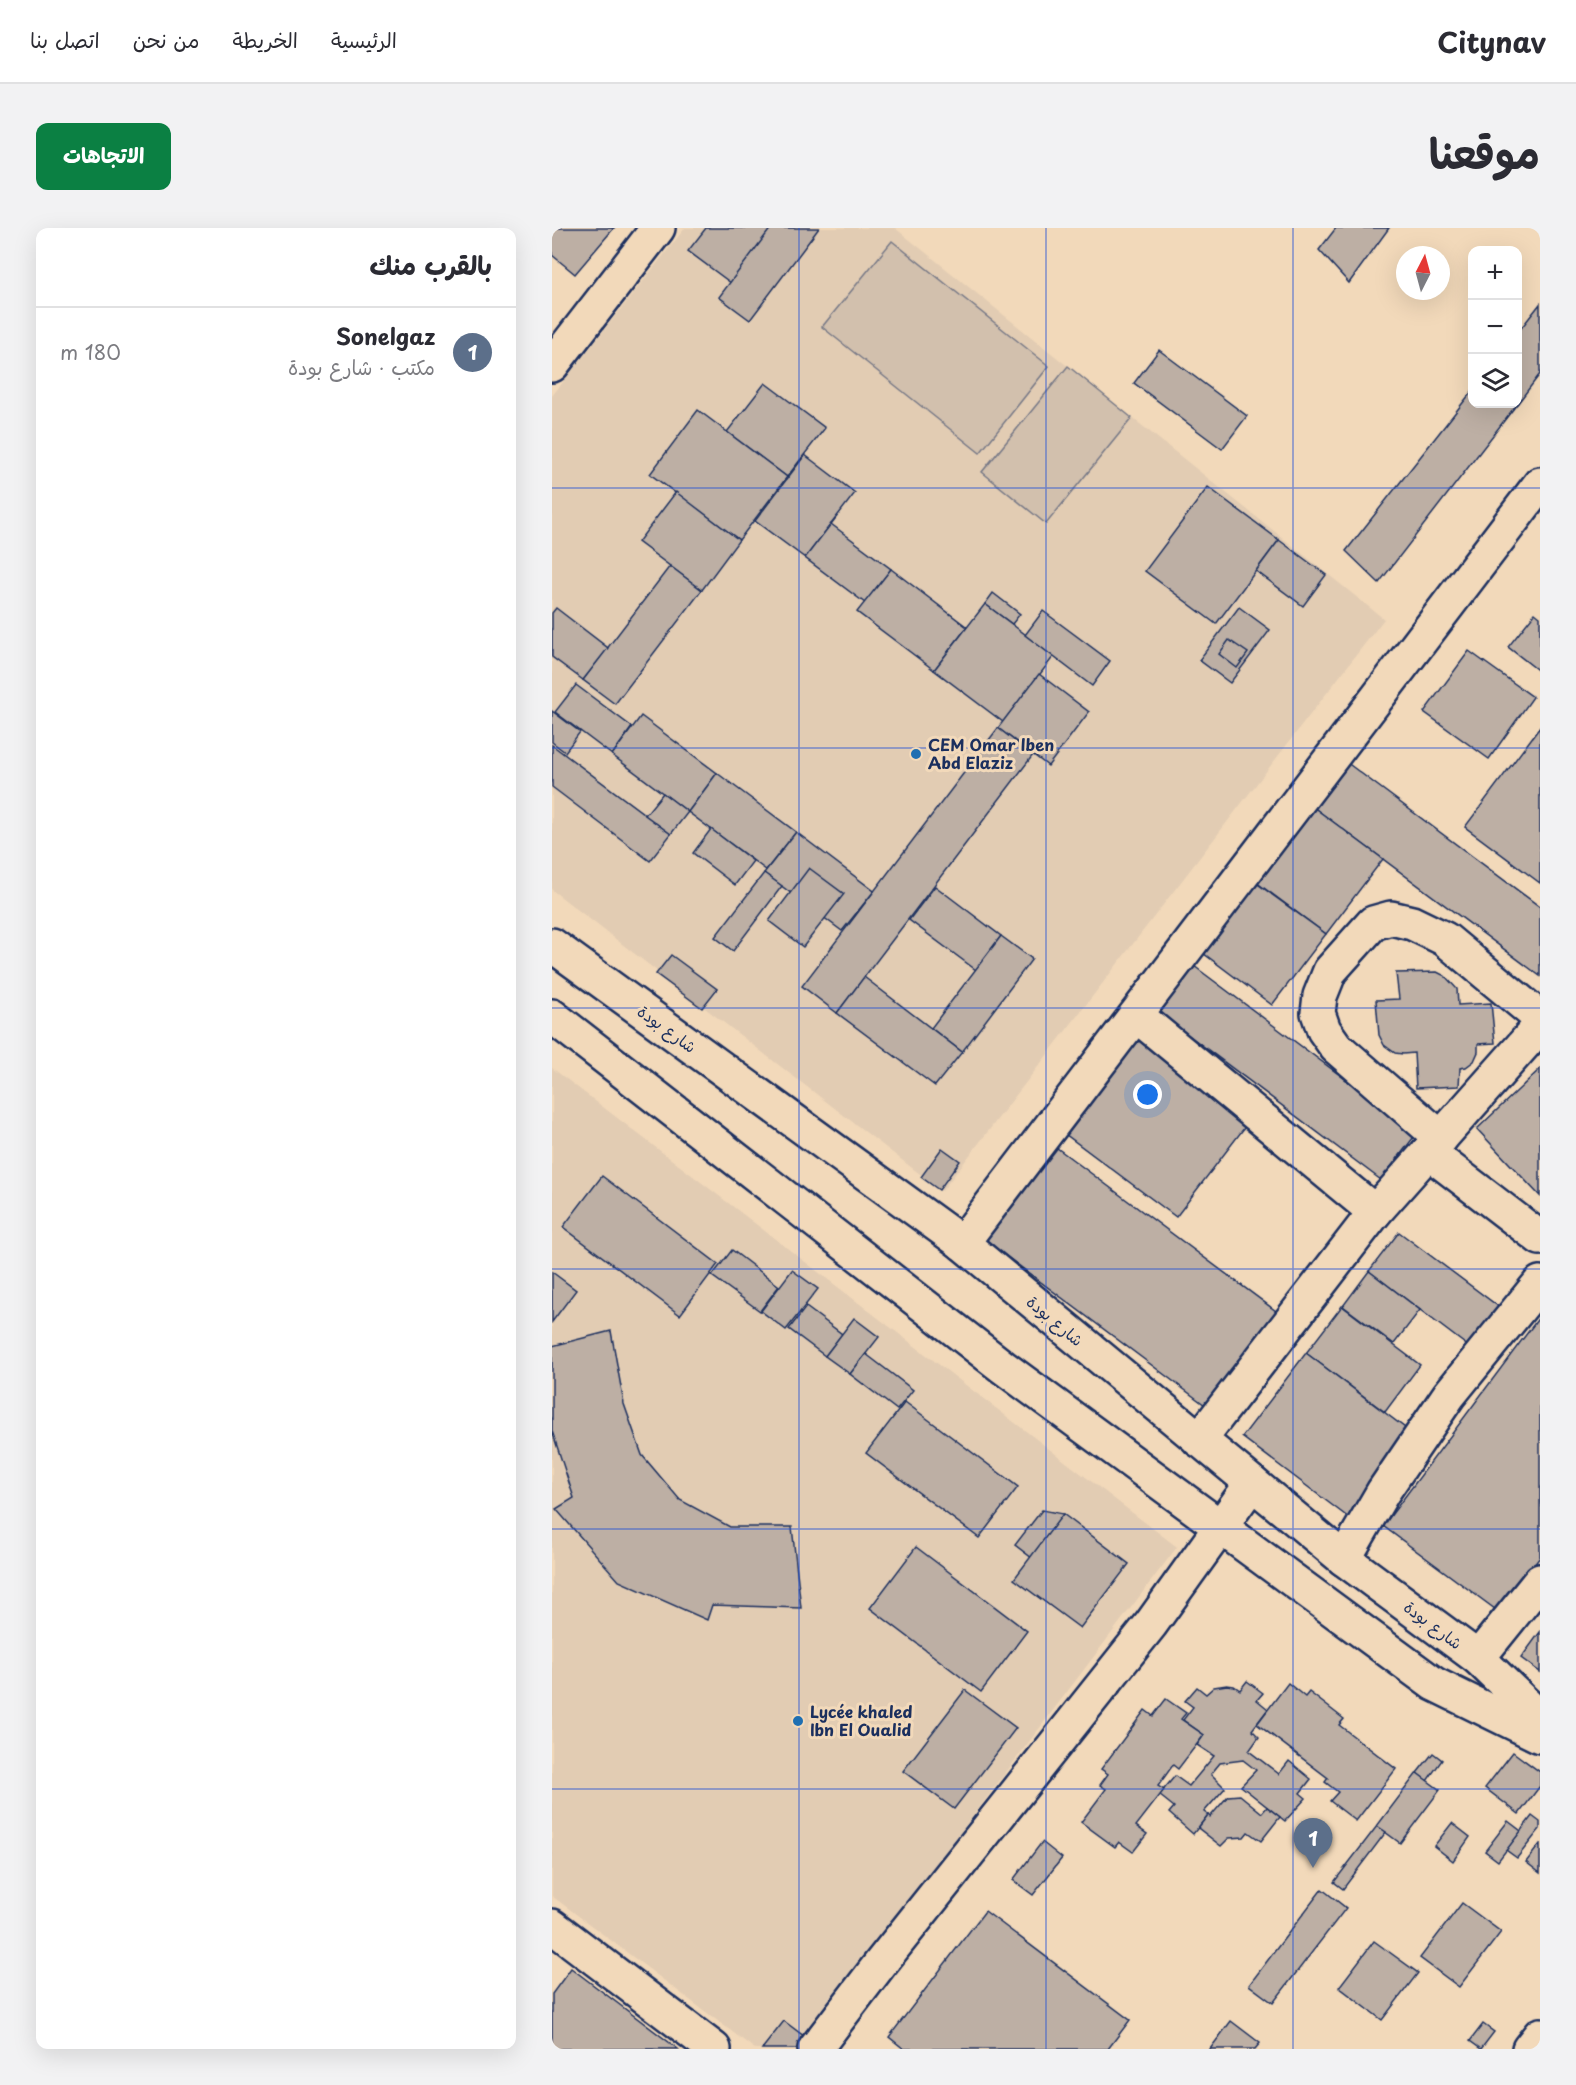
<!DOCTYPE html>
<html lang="ar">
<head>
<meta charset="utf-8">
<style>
	:root { --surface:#fff; --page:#f2f2f3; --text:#2b2b33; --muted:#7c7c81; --line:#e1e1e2; --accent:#0b8043 }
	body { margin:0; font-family:"Playpen Sans","Playpen Sans Arabic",sans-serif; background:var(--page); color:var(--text); direction:rtl }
	.controls { position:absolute; right:18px; top:18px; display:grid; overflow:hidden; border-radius:12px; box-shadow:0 6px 24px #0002 }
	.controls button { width:54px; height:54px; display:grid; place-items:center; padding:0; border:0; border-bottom:2px solid var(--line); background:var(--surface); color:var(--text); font:30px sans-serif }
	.compass { position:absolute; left:844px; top:18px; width:54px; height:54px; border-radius:50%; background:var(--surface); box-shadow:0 6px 24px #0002; rotate:6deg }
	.you { position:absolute; left:596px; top:867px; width:21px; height:21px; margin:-15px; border:4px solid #fff; border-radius:50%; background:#1a73e8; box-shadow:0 0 0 9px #1a73e833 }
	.badge { display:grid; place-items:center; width:39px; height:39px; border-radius:50%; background:var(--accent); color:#fff; font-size:20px; font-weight:700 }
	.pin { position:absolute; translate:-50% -50px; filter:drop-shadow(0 2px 3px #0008) }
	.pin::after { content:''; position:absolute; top:32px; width:21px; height:18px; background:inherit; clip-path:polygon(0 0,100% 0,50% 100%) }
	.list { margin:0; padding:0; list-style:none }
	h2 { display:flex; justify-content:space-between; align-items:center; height:78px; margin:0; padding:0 24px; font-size:26px }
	h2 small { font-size:20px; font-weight:400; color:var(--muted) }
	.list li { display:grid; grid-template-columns:39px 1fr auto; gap:18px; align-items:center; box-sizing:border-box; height:90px; padding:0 24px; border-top:2px solid var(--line) }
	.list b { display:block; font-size:22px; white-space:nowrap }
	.list p { margin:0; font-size:20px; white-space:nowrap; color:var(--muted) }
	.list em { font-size:20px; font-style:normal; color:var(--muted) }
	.icon { flex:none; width:33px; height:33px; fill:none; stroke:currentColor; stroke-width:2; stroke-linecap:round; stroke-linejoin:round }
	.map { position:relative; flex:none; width:988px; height:1821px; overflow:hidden; direction:ltr; border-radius:12px }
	header { display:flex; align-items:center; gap:36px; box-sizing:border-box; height:84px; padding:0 30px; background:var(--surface); border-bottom:2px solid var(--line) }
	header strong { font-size:28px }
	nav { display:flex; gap:33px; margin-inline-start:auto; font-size:21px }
	.intro { display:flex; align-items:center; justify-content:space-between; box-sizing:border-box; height:144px; padding:0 36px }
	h1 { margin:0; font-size:42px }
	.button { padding:15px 27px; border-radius:12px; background:var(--accent); color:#fff; font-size:21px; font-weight:700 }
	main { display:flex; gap:36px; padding:0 36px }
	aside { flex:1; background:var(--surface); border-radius:12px; box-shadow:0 6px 24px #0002 }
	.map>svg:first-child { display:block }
	.built { fill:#e2ccb3 }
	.green { fill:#d2c0ad; stroke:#767886; stroke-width:1.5 }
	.building { fill:#bdafa4; stroke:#1b2f5e; stroke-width:1.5 }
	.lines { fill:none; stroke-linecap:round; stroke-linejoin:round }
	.minor-casing { stroke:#1b2f5e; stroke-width:38 }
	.tertiary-casing { stroke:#1b2f5e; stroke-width:38 }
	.minor { stroke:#f2d9ba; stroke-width:33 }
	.tertiary { stroke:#f2d9ba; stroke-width:33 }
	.grid { fill:none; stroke:#1d4ed8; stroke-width:1.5; stroke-opacity:0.55 }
	.poi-dot { fill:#1f6fb2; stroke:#f2d9ba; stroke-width:2 }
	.labels { text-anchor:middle; stroke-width:6; stroke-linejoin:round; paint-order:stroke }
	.poi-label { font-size:16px; font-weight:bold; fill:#1b2f5e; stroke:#f2d9ba; text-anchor:start }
	.street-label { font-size:16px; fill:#1b2f5e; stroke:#f2d9ba }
</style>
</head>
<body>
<header>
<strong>Citynav</strong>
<nav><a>الرئيسية</a><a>الخريطة</a><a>من نحن</a><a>اتصل بنا</a></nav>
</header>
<div class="intro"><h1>موقعنا</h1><a class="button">الاتجاهات</a></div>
<main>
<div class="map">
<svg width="988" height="1821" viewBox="0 0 988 1821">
	<rect width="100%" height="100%" fill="#f2d9ba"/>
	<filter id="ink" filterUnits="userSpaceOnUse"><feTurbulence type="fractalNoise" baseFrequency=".0167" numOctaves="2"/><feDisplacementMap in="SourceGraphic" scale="12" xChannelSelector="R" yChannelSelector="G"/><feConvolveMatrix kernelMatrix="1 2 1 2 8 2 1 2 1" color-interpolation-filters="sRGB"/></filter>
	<g filter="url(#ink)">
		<g class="built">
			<path d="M133,0H343L832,391L390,963L0,662V168Z"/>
			<path d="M0,840L625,1319L244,1821H203L0,1668Z"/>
		</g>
		<g class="green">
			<path d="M340,13L497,138L428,225L270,99Z"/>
			<path d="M516,138L580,190L494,296L430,244Z"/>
		</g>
		<g class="building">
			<path d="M0,0H62L23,46L0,27Z"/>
			<path d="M154,0H233L187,61L136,23Z"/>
			<path d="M219,0H267L198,92L167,69Z"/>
			<path d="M784,0H837L797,55L767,22Z"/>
			<path d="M988,76V146L966,175V104Z"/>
			<path d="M607,122L695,188L670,221L582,155Z"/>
			<path d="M213,155L273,200L235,249L175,204Z"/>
			<path d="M921,162V176H965L827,355L794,323Z"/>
			<path d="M146,182L235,249L187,312L98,246Z"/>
			<path d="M253,227L303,265L253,330L203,293Z"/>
			<path d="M656,259L727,312L664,396L593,343Z"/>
			<path d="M124,264L187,312L150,362L86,314Z"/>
			<path d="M279,296L339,341L313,375L253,330Z"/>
			<path d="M727,312L774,347L751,378L704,343Z"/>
			<path d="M118,338L150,362L63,476L31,452Z"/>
			<path d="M339,341L415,399L382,442L305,384Z"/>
			<path d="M441,365L468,386L460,396L433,376Z"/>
			<path d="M433,376L502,428L451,494L382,442Z"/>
			<path d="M687,379L718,402L678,455L647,432Z"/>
			<path d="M4,380L56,420L31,452L0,429V385Z"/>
			<path d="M491,383L558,433L540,458L473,407Z"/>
			<path d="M983,385L988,389V444L956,419Z"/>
			<path d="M677,412L696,425L685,440L667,426Z"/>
			<path d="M917,423L981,469L937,531L872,484Z"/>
			<path d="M487,446L537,484L496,538L446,500Z"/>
			<path d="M24,457L80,499L60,527L3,484Z"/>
			<path d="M0,483L28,504L13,524L0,514Z"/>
			<path d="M89,488L165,545L136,584L60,527Z"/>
			<path d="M988,499V655L913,599Z"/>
			<path d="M446,500L481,527L285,785L250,758Z"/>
			<path d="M0,517L119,606L98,633L0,559Z"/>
			<path d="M790,531L988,679V748L757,576Z"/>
			<path d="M165,545L244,604L214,642L136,584Z"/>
			<path d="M111,565L136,584L119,606L93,587Z"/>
			<path d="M757,576L831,631L774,706L700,651Z"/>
			<path d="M159,601L201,633L183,657L141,625Z"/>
			<path d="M244,604L322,663L290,703L212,645Z"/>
			<path d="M257,640L292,666L251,719L217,693Z"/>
			<path d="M212,645L230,658L181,723L163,709Z"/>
			<path d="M696,649L774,706L720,777L643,719Z"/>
			<path d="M383,658L449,708L424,742L357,692Z"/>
			<path d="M449,708L480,731L410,824L379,800Z"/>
			<path d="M119,727L165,761L150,780L104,746Z"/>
			<path d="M634,732L865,905L829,952L599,779Z"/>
			<path d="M885,744L893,748L905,761L906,777L939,775L943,815L926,816V824L922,833L914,839L908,840L907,858L864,860L862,825L851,826L843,825L832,817L827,807L824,772L847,771L844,745Z"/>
			<path d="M312,749L410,824L383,858L285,785Z"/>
			<path d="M577,805L696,895L624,989L505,900Z"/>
			<path d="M988,841V968L925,901Z"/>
			<path d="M501,917L732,1089L661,1183L430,1010Z"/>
			<path d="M390,920L408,933L387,962L369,949Z"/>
			<path d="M50,948L166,1036L128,1087L11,999Z"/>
			<path d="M847,1004L951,1082L921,1122L817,1043Z"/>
			<path d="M180,1022L227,1058L208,1083L160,1048Z"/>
			<path d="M240,1042L266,1061L234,1102L209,1083Z"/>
			<path d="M817,1043L868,1082L842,1116L791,1078Z"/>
			<path d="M0,1044L24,1062L0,1094Z"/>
			<path d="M790,1078L868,1137L833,1184L754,1125Z"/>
			<path d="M254,1079L290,1106L273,1128L237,1101Z"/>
			<path d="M988,1088V1329L947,1384L831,1298Z"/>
			<path d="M302,1090L327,1109L298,1146L273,1128Z"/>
			<path d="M59,1103L72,1176L90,1227L128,1272L178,1299H240L249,1380L160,1377L155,1392L67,1353L4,1281L22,1270L0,1203V1118Z"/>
			<path d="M754,1125L865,1209L801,1293L690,1209Z"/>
			<path d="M314,1126L361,1162L345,1182L298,1146Z"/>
			<path d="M353,1174L466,1259L427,1310L314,1225Z"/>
			<path d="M490,1282L511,1286L497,1343L463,1317Z"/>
			<path d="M511,1286L577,1336L528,1400L462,1351Z"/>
			<path d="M364,1319L475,1403L429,1464L318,1380Z"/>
			<path d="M988,1404V1444L969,1430Z"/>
			<path d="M695,1453L711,1465L705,1472L716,1481L700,1502L707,1509L697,1523L727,1546L737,1533L759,1551L748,1565L754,1570L733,1593L689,1558L704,1542L691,1532L668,1535L659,1546L673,1560L652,1584L656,1587L641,1606L617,1585L622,1579L607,1567L623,1548L637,1558L662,1528L645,1517L652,1507L631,1492L641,1479L633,1473L645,1459L654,1466L662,1459L675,1457L682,1458L688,1462Z"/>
			<path d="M736,1455L753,1469L757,1464L792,1491L787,1497L844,1541L804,1593L778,1573L786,1564L773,1554L776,1550L705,1496Z"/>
			<path d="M413,1462L464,1500L402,1581L351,1543Z"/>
			<path d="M614,1471L634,1485L629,1491L652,1507L626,1541L621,1537L606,1558L612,1562L584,1598L595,1606L581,1624L567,1614L563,1619L529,1594L554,1561L548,1557L556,1546L549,1541L593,1482L601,1488Z"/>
			<path d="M961,1524L988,1544V1558L967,1586L933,1560Z"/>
			<path d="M881,1525L890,1532L875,1553L865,1545Z"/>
			<path d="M865,1545L888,1562L848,1615L825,1598Z"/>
			<path d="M688,1567L710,1585L715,1579L728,1589L709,1613L696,1604L692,1609L677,1610L669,1618L646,1600L656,1587L658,1589L676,1568Z"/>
			<path d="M980,1588L988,1594V1601L965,1630L954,1622Z"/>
			<path d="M956,1593L969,1603L946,1633L933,1623Z"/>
			<path d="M900,1595L918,1609L901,1633L882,1618Z"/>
			<path d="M825,1598L834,1604L791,1661L782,1654Z"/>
			<path d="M490,1614L510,1630L481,1667L461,1652Z"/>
			<path d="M988,1616V1645L974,1634Z"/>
			<path d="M770,1661L794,1680L721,1775L697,1757Z"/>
			<path d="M910,1675L949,1704L907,1759L868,1730Z"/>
			<path d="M433,1683L578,1792L556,1821H352L337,1809Z"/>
			<path d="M822,1713L866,1745L830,1792L787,1759Z"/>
			<path d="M19,1740L126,1821H0V1766Z"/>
			<path d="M232,1793L253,1809L244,1821H210Z"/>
			<path d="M679,1793L708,1815L703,1821H658Z"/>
			<path d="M931,1796L942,1804L929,1821L918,1813Z"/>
		</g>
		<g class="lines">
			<g class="minor-casing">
				<g id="minor">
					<path d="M0,137L106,0"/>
					<path d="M584,787L823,984"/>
					<path d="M889,910L784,819L772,802L766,785L768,768L778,743L821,695L839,690L860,695L893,711L988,790"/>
					<path d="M876,924L988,1010"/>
					<path d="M410,1015L988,256"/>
					<path d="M647,1212L823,984L988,798"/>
					<path d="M792,1331L831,1264L897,1167L988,1055"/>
					<path d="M926,1430L988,1353"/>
					<path d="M0,1698L162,1821"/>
					<path d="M263,1821L328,1736L599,1396L700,1255"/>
				</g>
			</g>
			<g class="tertiary-casing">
				<g id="tertiary">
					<path d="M0,717L410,1015L792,1331L926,1430L988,1490"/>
					<path d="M0,788L451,1139L882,1456L988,1508"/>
					<path d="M977,1821L988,1807"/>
				</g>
			</g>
			<use href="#minor" class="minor"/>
			<use href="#tertiary" class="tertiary"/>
		</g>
	</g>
	<path class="grid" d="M247,0V1821M494,0V1821M741,0V1821M0,260H988M0,520H988M0,780H988M0,1041H988M0,1301H988M0,1561H988"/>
	<g class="poi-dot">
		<circle cx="364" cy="526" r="6"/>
		<circle cx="246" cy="1493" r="6"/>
	</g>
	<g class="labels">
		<g class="poi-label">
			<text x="376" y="523">CEM Omar Iben<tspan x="376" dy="18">Abd Elaziz</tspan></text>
			<text x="258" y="1490">Lycée khaled<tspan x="258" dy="18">Ibn El Oualid</tspan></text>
		</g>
		<g class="street-label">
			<text transform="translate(115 801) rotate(36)" y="6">شارع بودة</text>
			<text transform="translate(503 1093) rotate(40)" y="6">شارع بودة</text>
			<text transform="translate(881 1397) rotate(37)" y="6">شارع بودة</text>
		</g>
	</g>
</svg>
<div class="controls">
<button>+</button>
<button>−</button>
<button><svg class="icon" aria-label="layers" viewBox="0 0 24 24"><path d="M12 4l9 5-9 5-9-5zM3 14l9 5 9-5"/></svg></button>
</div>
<svg class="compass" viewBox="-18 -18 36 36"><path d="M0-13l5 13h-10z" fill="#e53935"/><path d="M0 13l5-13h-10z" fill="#7c7c81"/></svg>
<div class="you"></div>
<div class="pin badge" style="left:761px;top:1640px;background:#5c6f8a">1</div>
</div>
<aside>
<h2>بالقرب منك<small></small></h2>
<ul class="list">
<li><span class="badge" style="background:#5c6f8a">1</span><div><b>Sonelgaz</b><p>مكتب · شارع بودة</p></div><em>180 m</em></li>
</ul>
</aside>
</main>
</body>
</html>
